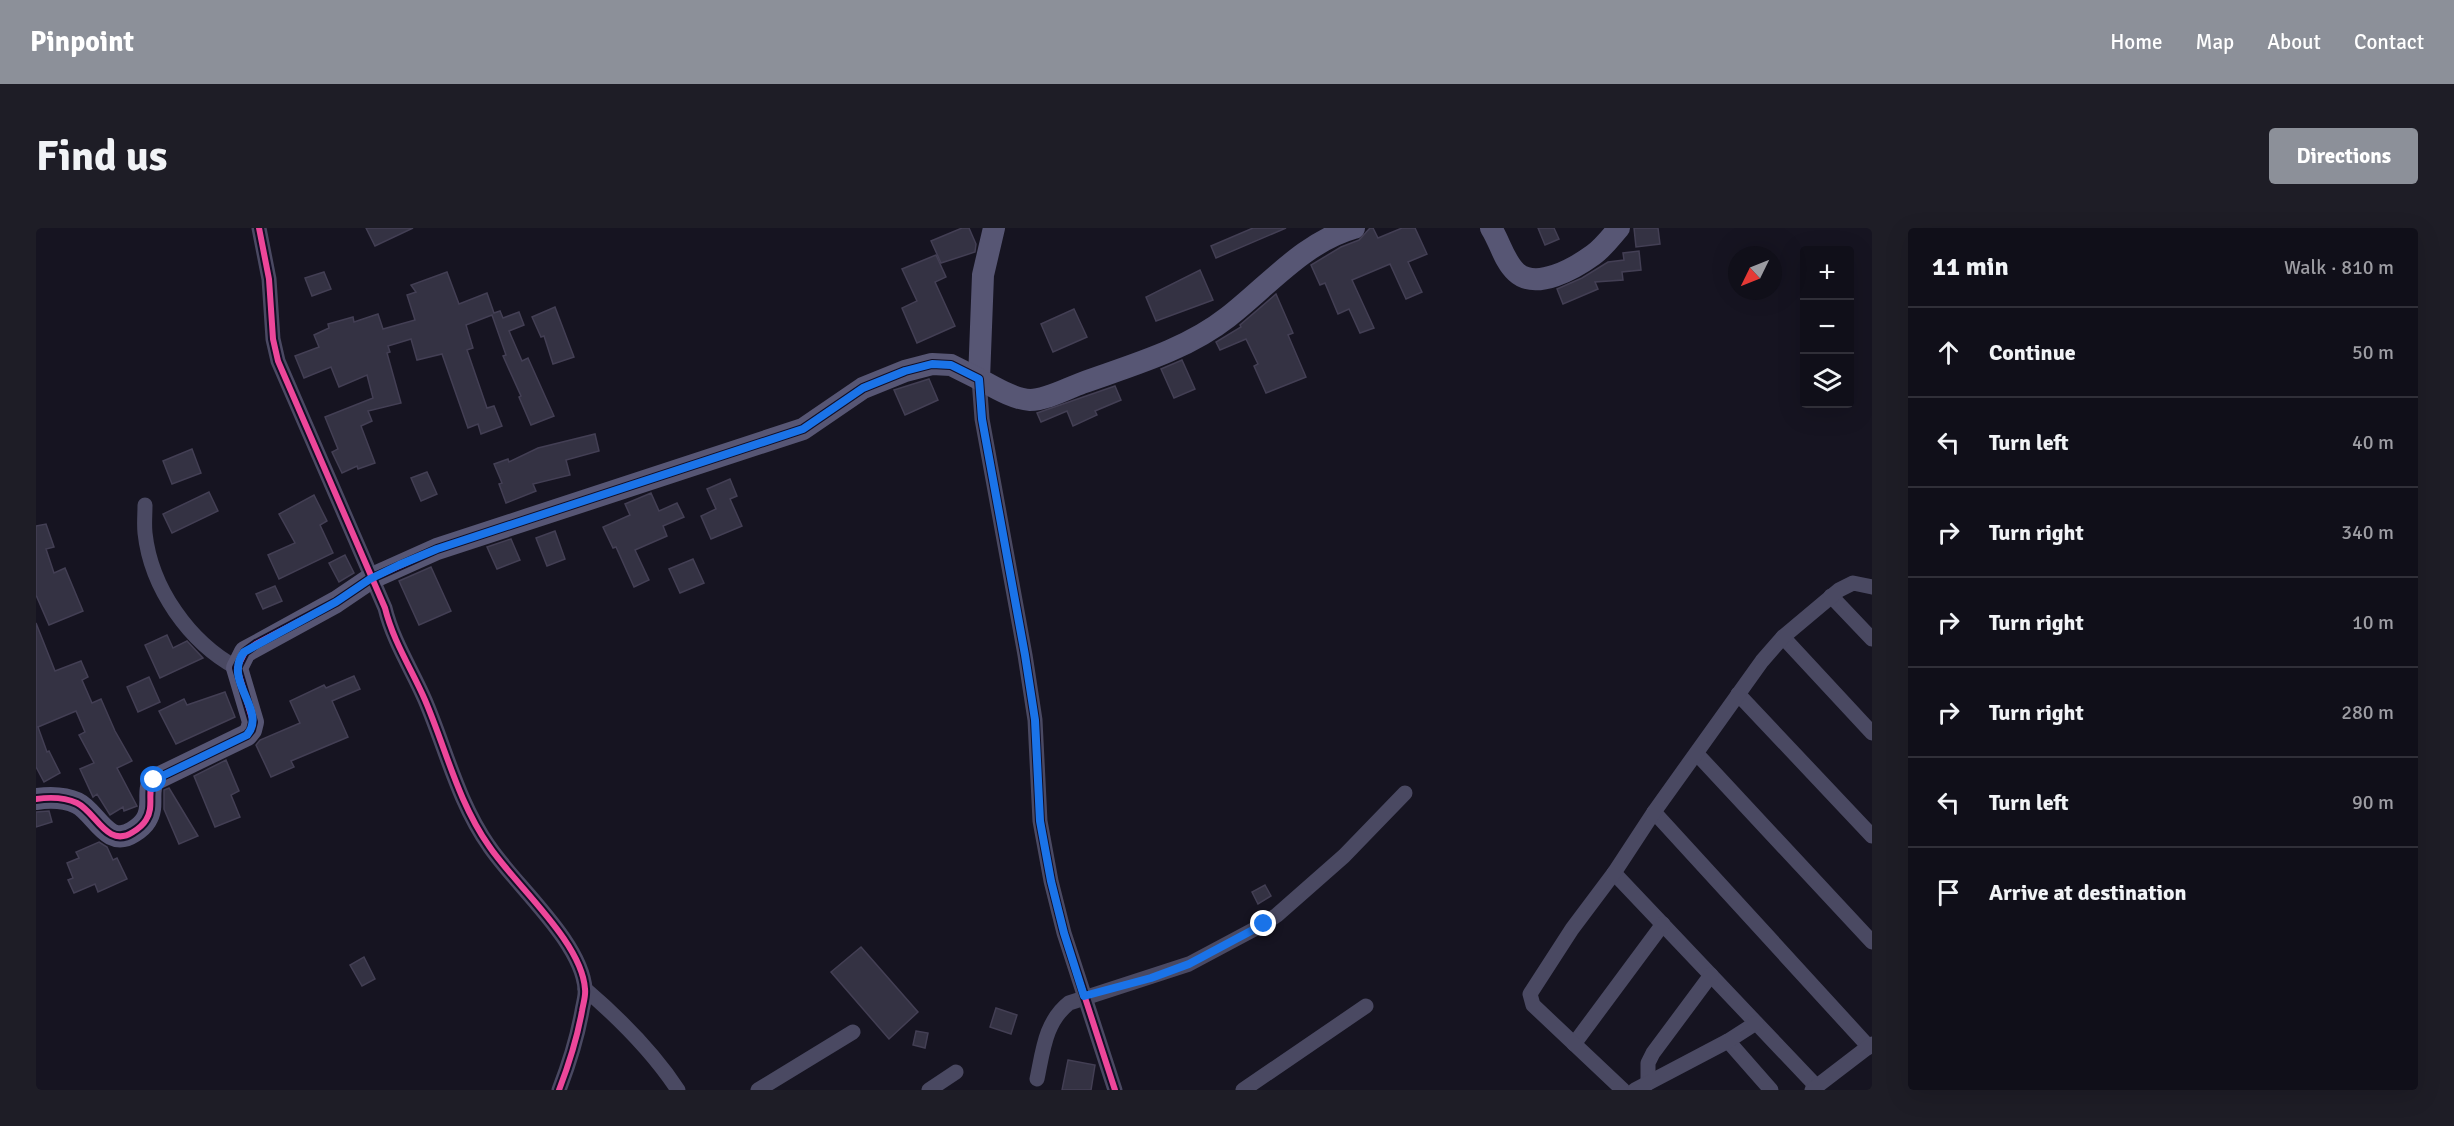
<!DOCTYPE html>
<html lang="en">
<head>
<meta charset="utf-8">
<style>
	:root { --surface:#100f19; --page:#1e1d26; --text:#f1f3f6; --muted:#9c9ca2; --line:#302f38; --accent:#8c9099 }
	body { margin:0; font-family:Signika,sans-serif; background:var(--page); color:var(--text) }
	.controls { position:absolute; right:18px; top:18px; display:grid; overflow:hidden; border-radius:6px; box-shadow:0 6px 24px #0002 }
	.controls button { width:54px; height:54px; display:grid; place-items:center; padding:0; border:0; border-bottom:2px solid var(--line); background:var(--surface); color:var(--text); font:30px sans-serif }
	.compass { position:absolute; left:1692px; top:18px; width:54px; height:54px; border-radius:50%; background:var(--surface); box-shadow:0 6px 24px #0002; rotate:227deg }
	.stop { position:absolute; width:18px; height:18px; margin:-14px; border:4px solid #1a73e8; border-radius:50%; background:#fff }
	.stop.end { background:#1a73e8; border-color:#fff; box-shadow:0 2px 6px #0008 }
	.list { margin:0; padding:0; list-style:none }
	h2 { display:flex; justify-content:space-between; align-items:center; height:78px; margin:0; padding:0 24px; font-size:26px }
	h2 small { font-size:20px; font-weight:400; color:var(--muted) }
	.list li { display:grid; grid-template-columns:39px 1fr auto; gap:18px; align-items:center; box-sizing:border-box; height:90px; padding:0 24px; border-top:2px solid var(--line) }
	.list b { display:block; font-size:22px; white-space:nowrap }
	.list em { font-size:20px; font-style:normal; color:var(--muted) }
	.icon { flex:none; width:33px; height:33px; fill:none; stroke:currentColor; stroke-width:2; stroke-linecap:round; stroke-linejoin:round }
	.map { position:relative; flex:none; width:1836px; height:862px; overflow:hidden; border-radius:6px }
	header { display:flex; align-items:center; gap:36px; box-sizing:border-box; height:84px; padding:0 30px; background:var(--accent); color:#fff }
	header strong { font-size:28px }
	nav { display:flex; gap:33px; margin-inline-start:auto; font-size:21px }
	.intro { display:flex; align-items:center; justify-content:space-between; box-sizing:border-box; height:144px; padding:0 36px }
	h1 { margin:0; font-size:42px }
	.button { padding:15px 27px; border-radius:6px; background:var(--accent); color:#fff; font-size:21px; font-weight:700 }
	main { display:flex; gap:36px; padding:0 36px }
	aside { flex:1; background:var(--surface); border-radius:6px; box-shadow:0 6px 24px #0002 }
	.map>svg:first-child { display:block }
	.building { fill:#343243; stroke:#433f54; stroke-width:1.5 }
	.lines { fill:none; stroke-linecap:round; stroke-linejoin:round }
	.street { stroke:#4a4962; stroke-width:15 }
	.secondary { stroke:#575674; stroke-width:22 }
	.cycleway-casing { stroke:#130f26; stroke-width:10 }
	.cycleway { stroke:#ed469a; stroke-width:6 }
	.route { stroke:#1a73e8; stroke-width:8 }
</style>
</head>
<body>
<header>
<strong>Pinpoint</strong>
<nav><a>Home</a><a>Map</a><a>About</a><a>Contact</a></nav>
</header>
<div class="intro"><h1>Find us</h1><a class="button">Directions</a></div>
<main>
<div class="map">
<svg width="1836" height="862" viewBox="0 0 1836 862">
	<rect width="100%" height="100%" fill="#161421"/>
	<g class="building">
		<path d="M330,0H377L339,18Z"/>
		<path d="M926,0H933L940,16L939,24L905,35L895,13Z"/>
		<path d="M1217,0H1250L1180,30L1175,18Z"/>
		<path d="M1334,0H1337L1342,10L1366,0H1379L1391,26L1372,34L1386,64L1370,71L1354,36L1316,52L1338,100L1324,105L1313,81L1302,86L1289,55L1284,57L1275,37L1305,19L1323,12Z"/>
		<path d="M1502,0H1518L1523,11L1509,17Z"/>
		<path d="M1598,0H1622L1624,16L1600,19Z"/>
		<path d="M1603,23L1605,42L1586,44L1587,52L1559,54L1562,61L1527,76L1521,61L1546,50L1572,34L1588,32L1587,25Z"/>
		<path d="M900,27L910,49L899,54L919,98L881,115L866,80L881,73L866,41Z"/>
		<path d="M1164,42L1177,72L1120,93L1110,69Z"/>
		<path d="M288,44L295,61L276,68L269,50Z"/>
		<path d="M411,44L423,76L451,65L458,85L464,83L467,90L483,84L488,97L473,103L486,133L492,130L518,188L495,197L483,169L485,168L467,128L470,127L456,87L430,97L437,120L431,122L451,180L458,178L466,198L445,206L442,196L432,200L406,126L381,132L375,111L352,118L354,124L351,125L365,175L332,183L336,193L325,198L339,235L322,241L321,238L306,245L296,224L302,221L289,189L337,170L331,147L303,159L295,139L268,150L259,128L283,119L278,107L293,100L292,96L317,89L318,94L342,86L347,101L379,92L371,67L380,64L375,57Z"/>
		<path d="M1240,66L1257,105L1252,107L1270,149L1230,165L1218,138L1222,136L1210,111L1184,122L1180,114L1205,99L1204,97Z"/>
		<path d="M519,79L538,129L517,136L508,108L505,109L496,89Z"/>
		<path d="M1038,81L1051,109L1017,124L1005,96Z"/>
		<path d="M1146,132L1159,161L1138,170L1125,141Z"/>
		<path d="M893,151L902,172L869,187L858,162Z"/>
		<path d="M1079,158L1085,172L1059,183L1061,187L1037,198L1031,183L1005,194L1001,185Z"/>
		<path d="M559,206L563,223L530,232L534,247L497,256L500,263L470,275L463,256L466,255L458,236L472,231L473,234L502,220Z"/>
		<path d="M156,221L165,245L136,256L127,233Z"/>
		<path d="M391,244L401,266L385,273L375,250Z"/>
		<path d="M694,251L701,268L694,271L706,298L675,311L665,288L680,281L671,261Z"/>
		<path d="M173,264L182,283L136,305L127,286Z"/>
		<path d="M615,265L623,283L641,275L648,289L627,298L631,308L599,322L613,352L598,359L580,319L577,320L567,299L594,287L589,276Z"/>
		<path d="M278,267L291,293L284,297L297,325L243,351L232,327L259,315L243,286Z"/>
		<path d="M10,296L18,319L10,321L18,345L29,340L47,383L13,397L0,367V298Z"/>
		<path d="M519,303L529,331L511,338L500,310Z"/>
		<path d="M475,311L484,332L461,341L451,319Z"/>
		<path d="M309,327L318,345L303,354L293,335Z"/>
		<path d="M657,331L668,355L644,365L633,341Z"/>
		<path d="M395,339L415,383L383,397L363,353Z"/>
		<path d="M239,358L246,373L227,381L220,366Z"/>
		<path d="M0,395L19,443L45,433L52,449L46,452L56,475L65,471L79,503L96,533L81,540L101,578L88,583L87,579L74,587L61,566L57,569L44,541L58,535L43,507L49,504L40,483L2,499L11,524L13,523L24,545L8,554L0,539Z"/>
		<path d="M131,407L137,420L151,413L167,430L124,450L109,417Z"/>
		<path d="M318,448L324,461L296,473L312,509L255,533L258,539L235,549L220,517L224,512L264,495L254,473L288,457L290,460Z"/>
		<path d="M113,449L124,474L102,484L91,459Z"/>
		<path d="M189,464L199,489L140,516L123,483L148,471L151,477Z"/>
		<path d="M190,532L203,563L195,567L204,589L179,599L158,548Z"/>
		<path d="M133,560L162,608L143,616L128,581V562Z"/>
		<path d="M13,583L16,594L0,599V584Z"/>
		<path d="M63,614L71,619L77,632L81,630L91,651L62,664L59,656L38,665L32,652L37,650L31,635L43,630L40,624Z"/>
		<path d="M1229,657L1235,668L1222,676L1216,664Z"/>
		<path d="M825,719L882,784L853,811L795,744Z"/>
		<path d="M328,729L339,751L326,758L314,737Z"/>
		<path d="M960,780L981,787L975,806L954,799Z"/>
		<path d="M880,803L892,805L889,820L877,817Z"/>
		<path d="M1032,832L1059,837L1055,862H1026Z"/>
	</g>
	<g class="lines">
		<g class="street">
			<path d="M223,0L233,51L237,111L242,133L349,380C357,413 376,442 389,472C410,521 422,574 453,618C479,657 546,714 549,761C550,768 547,776 546,783C541,811 533,836 523,862"/>
			<path d="M943,151L946,191L989,427L999,492L1004,593L1015,653L1028,705L1079,862"/>
			<path d="M109,277C109,287 108,296 109,305C115,360 153,414 201,440"/>
			<path d="M1795,368L1836,411"/>
			<path d="M1747,409L1836,505"/>
			<path d="M1702,466L1836,608"/>
			<path d="M1661,526L1836,714"/>
			<path d="M1618,584L1833,819"/>
			<path d="M1578,645L1781,859"/>
			<path d="M549,761C584,791 617,824 642,862"/>
			<path d="M1692,813L1735,862"/>
			<path d="M1538,816L1627,696"/>
			<path d="M1001,851C1007,823 1009,794 1033,775L1153,736L1228,696L1241,687L1308,628L1369,565"/>
			<path d="M1612,855V835L1617,825L1675,747"/>
			<path d="M722,862L817,804"/>
			<path d="M893,862L920,844"/>
			<path d="M1207,862L1330,778"/>
			<path d="M1587,862L1497,777L1494,766L1536,701L1578,645L1618,584L1726,433L1747,409L1803,362L1817,355L1836,359"/>
			<path d="M1599,862L1692,813L1720,795"/>
			<path d="M1776,862L1836,816"/>
		</g>
		<g class="secondary">
			<path d="M958,0L947,47L943,151C958,159 977,171 994,172C1010,172 1030,161 1046,155C1096,137 1150,122 1192,89C1232,58 1268,14 1318,0"/>
			<path d="M1455,0C1464,14 1468,33 1480,44C1500,63 1539,40 1557,27C1567,20 1575,9 1583,0"/>
			<path d="M0,571C14,569 28,569 41,575C60,584 71,621 97,604C102,601 107,597 110,592C119,578 110,564 118,552L211,507L215,502L217,494L201,440L209,424L300,374L334,351L401,321L767,201L827,160L869,143L896,136L915,137L943,151"/>
		</g>
		<g class="cycleway-casing">
			<g id="cycleway">
				<path d="M223,0L233,51L237,111L242,133L349,380C357,413 376,442 389,472C410,521 422,574 453,618C479,657 546,714 549,761C550,768 547,776 546,783C541,811 533,836 523,862"/>
				<path d="M0,571C14,569 28,569 41,575C60,584 71,621 97,604C102,601 107,597 110,592C119,578 110,564 118,552L211,507L215,502L217,494L201,440L209,424L220,416L300,374L334,351L401,321L767,201L827,160L869,143L896,136L915,137L943,151L946,191L989,427L999,492L1004,593L1015,653L1028,705L1079,862"/>
			</g>
		</g>
		<use href="#cycleway" class="cycleway"/>
	</g>
	<g class="lines">
		<path class="route" d="M118,552L211,507C232,483 186,453 208,424L300,374L334,351L363,337L401,321L767,201L827,160L869,143L896,136L915,137L943,151L946,191L989,427L999,492L1004,593L1015,653L1028,705L1048,768L1115,750L1153,736L1228,696"/>
	</g>
</svg>
<div class="controls">
<button>+</button>
<button>−</button>
<button><svg class="icon" aria-label="layers" viewBox="0 0 24 24"><path d="M12 4l9 5-9 5-9-5zM3 14l9 5 9-5"/></svg></button>
</div>
<svg class="compass" viewBox="-18 -18 36 36"><path d="M0-13l5 13h-10z" fill="#e53935"/><path d="M0 13l5-13h-10z" fill="#9c9ca2"/></svg>
<div class="stop" style="left:118px;top:552px"></div>
<div class="stop end" style="left:1228px;top:696px"></div>
</div>
<aside>
<h2>11 min<small>Walk · 810 m</small></h2>
<ul class="list">
<li><svg class="icon" aria-label="ahead" viewBox="0 0 24 24"><path d="M12 20V5M6 11l6-6 6 6"/></svg><div><b>Continue</b></div><em>50 m</em></li>
<li><svg class="icon" aria-label="left" viewBox="0 0 24 24"><path d="M17 20v-9H6M10 6l-5 5 5 5"/></svg><div><b>Turn left</b></div><em>40 m</em></li>
<li><svg class="icon" aria-label="right" viewBox="0 0 24 24"><path d="M7 20v-9h11M14 6l5 5-5 5"/></svg><div><b>Turn right</b></div><em>340 m</em></li>
<li><svg class="icon" aria-label="right" viewBox="0 0 24 24"><path d="M7 20v-9h11M14 6l5 5-5 5"/></svg><div><b>Turn right</b></div><em>10 m</em></li>
<li><svg class="icon" aria-label="right" viewBox="0 0 24 24"><path d="M7 20v-9h11M14 6l5 5-5 5"/></svg><div><b>Turn right</b></div><em>280 m</em></li>
<li><svg class="icon" aria-label="left" viewBox="0 0 24 24"><path d="M17 20v-9H6M10 6l-5 5 5 5"/></svg><div><b>Turn left</b></div><em>90 m</em></li>
<li><svg class="icon" aria-label="arrive" viewBox="0 0 24 24"><path d="M6 21V4h12l-3 4 3 4H6"/></svg><div><b>Arrive at destination</b></div></li>
</ul>
</aside>
</main>
</body>
</html>
